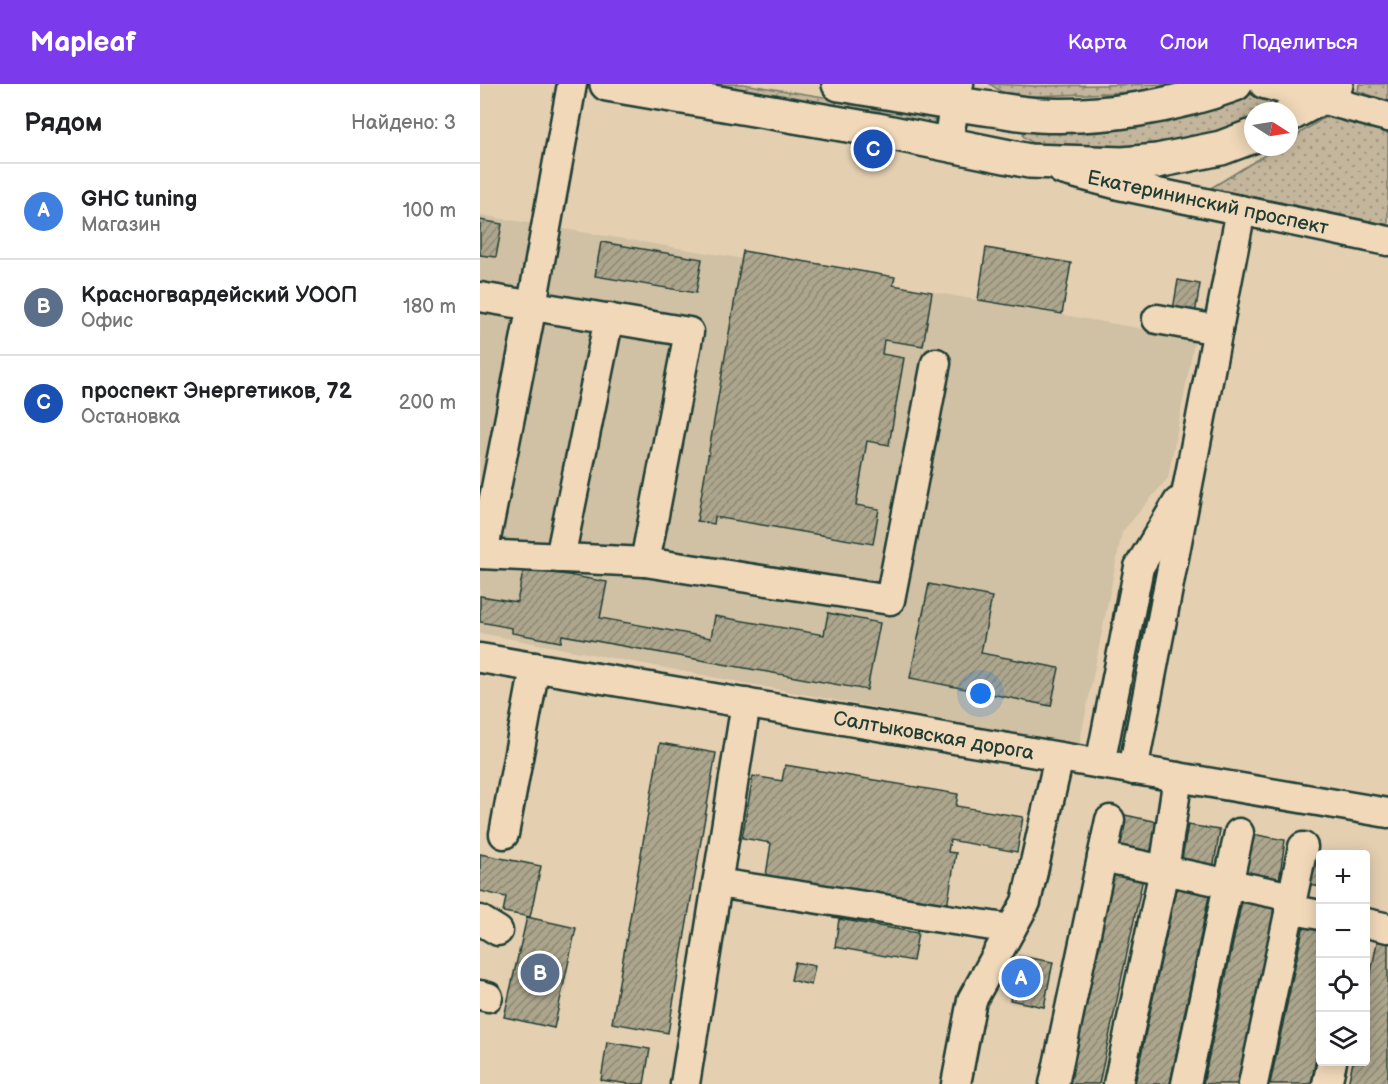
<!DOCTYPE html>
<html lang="ru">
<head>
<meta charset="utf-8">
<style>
	:root { --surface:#fff; --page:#f2f2f2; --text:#202124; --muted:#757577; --line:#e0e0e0; --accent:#7c3aed }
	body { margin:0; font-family:"Balsamiq Sans",sans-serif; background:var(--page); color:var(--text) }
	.controls { position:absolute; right:18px; bottom:18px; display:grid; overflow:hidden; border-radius:6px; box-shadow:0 3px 15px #0003 }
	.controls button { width:54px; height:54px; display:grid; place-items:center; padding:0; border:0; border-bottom:2px solid var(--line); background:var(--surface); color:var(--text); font:30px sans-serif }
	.compass { position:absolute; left:764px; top:18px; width:54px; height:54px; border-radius:50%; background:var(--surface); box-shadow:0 3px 15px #0003; rotate:102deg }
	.you { position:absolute; left:501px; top:610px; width:21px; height:21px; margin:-15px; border:4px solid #fff; border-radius:50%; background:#1a73e8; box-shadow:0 0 0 9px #1a73e833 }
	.badge { display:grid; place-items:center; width:39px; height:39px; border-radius:50%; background:var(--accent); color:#fff; font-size:20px; font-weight:700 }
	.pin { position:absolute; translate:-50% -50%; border:3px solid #fff; box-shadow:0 2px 6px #0006 }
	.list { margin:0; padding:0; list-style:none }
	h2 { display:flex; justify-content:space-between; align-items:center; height:78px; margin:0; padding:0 24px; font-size:26px }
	h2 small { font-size:20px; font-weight:400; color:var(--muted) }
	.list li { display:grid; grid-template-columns:39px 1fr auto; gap:18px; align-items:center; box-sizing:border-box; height:96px; padding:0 24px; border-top:2px solid var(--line) }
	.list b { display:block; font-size:22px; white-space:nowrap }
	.list p { margin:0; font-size:20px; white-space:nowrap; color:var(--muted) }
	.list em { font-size:20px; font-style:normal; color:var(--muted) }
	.icon { flex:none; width:33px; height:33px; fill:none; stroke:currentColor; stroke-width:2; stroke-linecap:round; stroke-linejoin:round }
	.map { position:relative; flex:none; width:908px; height:1000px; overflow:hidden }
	header { display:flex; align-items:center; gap:36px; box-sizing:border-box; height:84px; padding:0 30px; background:var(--accent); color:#fff }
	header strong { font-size:28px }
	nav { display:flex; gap:33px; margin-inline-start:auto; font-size:21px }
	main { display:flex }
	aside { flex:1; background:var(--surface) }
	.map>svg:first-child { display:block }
	.built { fill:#d0c0a4 }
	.grass { fill:url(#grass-dots); stroke:#727a68; stroke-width:1.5 }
	.building { fill:url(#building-hatch); stroke:#1f3d34; stroke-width:1.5 }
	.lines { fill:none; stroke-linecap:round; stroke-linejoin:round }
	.minor-casing { stroke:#1f3d34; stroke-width:33 }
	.major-casing { stroke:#1f3d34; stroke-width:38 }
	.minor { stroke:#f1d8b9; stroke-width:28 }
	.major { stroke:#f1d8b9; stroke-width:33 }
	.labels { text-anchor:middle; stroke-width:6; stroke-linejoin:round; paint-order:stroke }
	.street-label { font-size:20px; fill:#1f3d34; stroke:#f1d8b9 }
</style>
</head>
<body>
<header>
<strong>Mapleaf</strong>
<nav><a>Карта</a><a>Слои</a><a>Поделиться</a></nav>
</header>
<main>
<aside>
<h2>Рядом<small>Найдено: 3</small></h2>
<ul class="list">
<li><span class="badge" style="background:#3f7fe0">A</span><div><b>GHC tuning</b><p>Магазин</p></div><em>100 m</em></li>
<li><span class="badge" style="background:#5c6f8a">B</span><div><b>Красногвардейский УООП</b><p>Офис</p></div><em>180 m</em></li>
<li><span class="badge" style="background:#1a4fb4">C</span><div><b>проспект Энергетиков, 72</b><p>Остановка</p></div><em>200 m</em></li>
</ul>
</aside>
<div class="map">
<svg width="908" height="1000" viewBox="0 0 908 1000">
	<defs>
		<pattern id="grass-dots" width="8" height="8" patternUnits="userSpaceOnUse" patternTransform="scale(1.5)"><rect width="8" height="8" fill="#c4b69c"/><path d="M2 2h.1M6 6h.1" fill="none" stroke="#9f9580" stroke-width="1.8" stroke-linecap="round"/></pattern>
		<pattern id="building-hatch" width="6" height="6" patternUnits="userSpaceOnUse" patternTransform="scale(1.5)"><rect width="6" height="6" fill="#ada68d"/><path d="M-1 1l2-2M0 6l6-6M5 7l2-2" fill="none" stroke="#8c8874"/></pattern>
	</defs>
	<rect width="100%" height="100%" fill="#e4cfb1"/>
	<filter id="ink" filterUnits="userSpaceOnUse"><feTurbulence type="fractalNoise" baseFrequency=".0167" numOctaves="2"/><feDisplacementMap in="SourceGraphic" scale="12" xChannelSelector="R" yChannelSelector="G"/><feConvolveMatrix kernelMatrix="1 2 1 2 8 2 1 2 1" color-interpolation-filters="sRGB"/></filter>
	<g filter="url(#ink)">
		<path class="built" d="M0,131L252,173L715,254L688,394L642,448L599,662L0,549Z"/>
		<g class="grass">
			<path d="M199,0H263L357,15L355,25Z"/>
			<path d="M510,0L555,2L695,0L654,8L555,12H533L522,8Z"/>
			<path d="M879,0H908V17L878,7Z"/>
			<path d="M768,11C780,10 792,13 791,27H773V43L719,58L589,67L553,59L543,52L544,48L548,44L736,22Z"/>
			<path d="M371,17L458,34L451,41L369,28Z"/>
			<path d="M847,32L908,48V141L731,104L798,63H809V56Z"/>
		</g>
		<g class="building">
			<path d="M0,136L22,140L16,173L0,171Z"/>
			<path d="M121,158L222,175L216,209L115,192Z"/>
			<path d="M506,164L591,179L582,230L498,216Z"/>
			<path d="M263,167L415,193L413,201L452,208L443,262L404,256L402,270L424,274L409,361L387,357L376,421L399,425L393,460L235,433L234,440L217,437Z"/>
			<path d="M698,196L720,200L714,236L692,232Z"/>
			<path d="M44,483L127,498L120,534L231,554L235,532L344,551L348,529L400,539L387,606L82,551L81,558L32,549V544L0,538V512L37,518Z"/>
			<path d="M449,500L512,513L501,569L579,584L571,622L430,594Z"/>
			<path d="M637,505L676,512L668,555L630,548Z"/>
			<path d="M180,659L236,669L188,949L132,939Z"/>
			<path d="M305,681L478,710L476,722L543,733L537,768L470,756L468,768L476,769L466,829L285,798L291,759L262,754L273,692L302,697Z"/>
			<path d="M645,731L678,738L669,774L637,767Z"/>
			<path d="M708,741L740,746L733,785L701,780Z"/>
			<path d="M772,750L805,756L799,797L765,792Z"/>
			<path d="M837,769L844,770H840V803L830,801Z"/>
			<path d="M0,770L61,782L50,833L23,828L26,813L0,807Z"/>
			<path d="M630,787L663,794L619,1000H586Z"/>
			<path d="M698,795L731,802L690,1000H655Z"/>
			<path d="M763,812L799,819L760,1000H723Z"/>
			<path d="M47,833L96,844L74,944L24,933Z"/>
			<path d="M359,835L438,849L433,877L355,863Z"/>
			<path d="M825,836L840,839V955L831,1000H790Z"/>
			<path d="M898,853L908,855V1000H868L873,978H886V914Z"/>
			<path d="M539,872L573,878L564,923L530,916Z"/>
			<path d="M315,878L335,882L331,901L311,896Z"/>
			<path d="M127,958L170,965L164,1000H149L121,996Z"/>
		</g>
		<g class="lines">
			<g class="minor-casing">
				<g id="minor">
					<path d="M784,0L908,33"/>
					<path d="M467,61L479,0"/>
					<path d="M582,86L639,101L908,157"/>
					<path d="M0,213L209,248L165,478"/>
					<path d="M677,235L738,246"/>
					<path d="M0,470L165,478L410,516L456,279"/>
					<path d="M3,470L52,221L92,0"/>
					<path d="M80,474L129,234"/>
					<path d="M0,574L908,729"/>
					<path d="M620,680L659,483L698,418"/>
					<path d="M653,686L761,126"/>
					<path d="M24,750L55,583"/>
					<path d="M622,773L812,813"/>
					<path d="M237,799L531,845"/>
					<path d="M809,825L840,831"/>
					<path d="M0,836L18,847"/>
					<path d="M886,839L908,844"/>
					<path d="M0,911L8,913"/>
					<path d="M205,1000L266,619"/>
					<path d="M476,1000L492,916L546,818L579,673"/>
					<path d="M574,1000L630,736"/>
					<path d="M638,1000L684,786L698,693"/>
					<path d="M706,1000L759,749"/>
					<path d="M773,1000L823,763"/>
					<path d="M847,1000L852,978"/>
				</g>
			</g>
			<g class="major-casing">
				<g id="major">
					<path d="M127,0L397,46L549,77L643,80L677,77L741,64L773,52"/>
					<path d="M359,0C411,8 461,19 512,25C527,27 543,30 558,31C624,34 693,23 755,0"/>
					<path d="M809,31L838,15L856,0"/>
				</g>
			</g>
			<use href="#minor" class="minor"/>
			<use href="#major" class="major"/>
		</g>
	</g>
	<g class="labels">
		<g class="street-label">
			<text transform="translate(728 118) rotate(12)" y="7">Екатерининский проспект</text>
			<text transform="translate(454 651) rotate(10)" y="7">Салтыковская дорога</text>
		</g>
	</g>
</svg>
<div class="controls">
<button>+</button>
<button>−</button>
<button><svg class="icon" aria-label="locate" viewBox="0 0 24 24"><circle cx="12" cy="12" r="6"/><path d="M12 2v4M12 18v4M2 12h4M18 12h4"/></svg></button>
<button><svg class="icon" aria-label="layers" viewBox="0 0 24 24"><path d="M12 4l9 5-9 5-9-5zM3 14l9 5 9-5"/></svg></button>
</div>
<svg class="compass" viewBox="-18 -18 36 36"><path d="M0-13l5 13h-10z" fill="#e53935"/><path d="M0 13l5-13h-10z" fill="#757577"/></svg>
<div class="you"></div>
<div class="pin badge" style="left:541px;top:894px;background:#3f7fe0">A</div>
<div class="pin badge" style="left:60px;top:889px;background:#5c6f8a">B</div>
<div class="pin badge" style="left:393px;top:65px;background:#1a4fb4">C</div>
</div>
</main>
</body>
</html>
